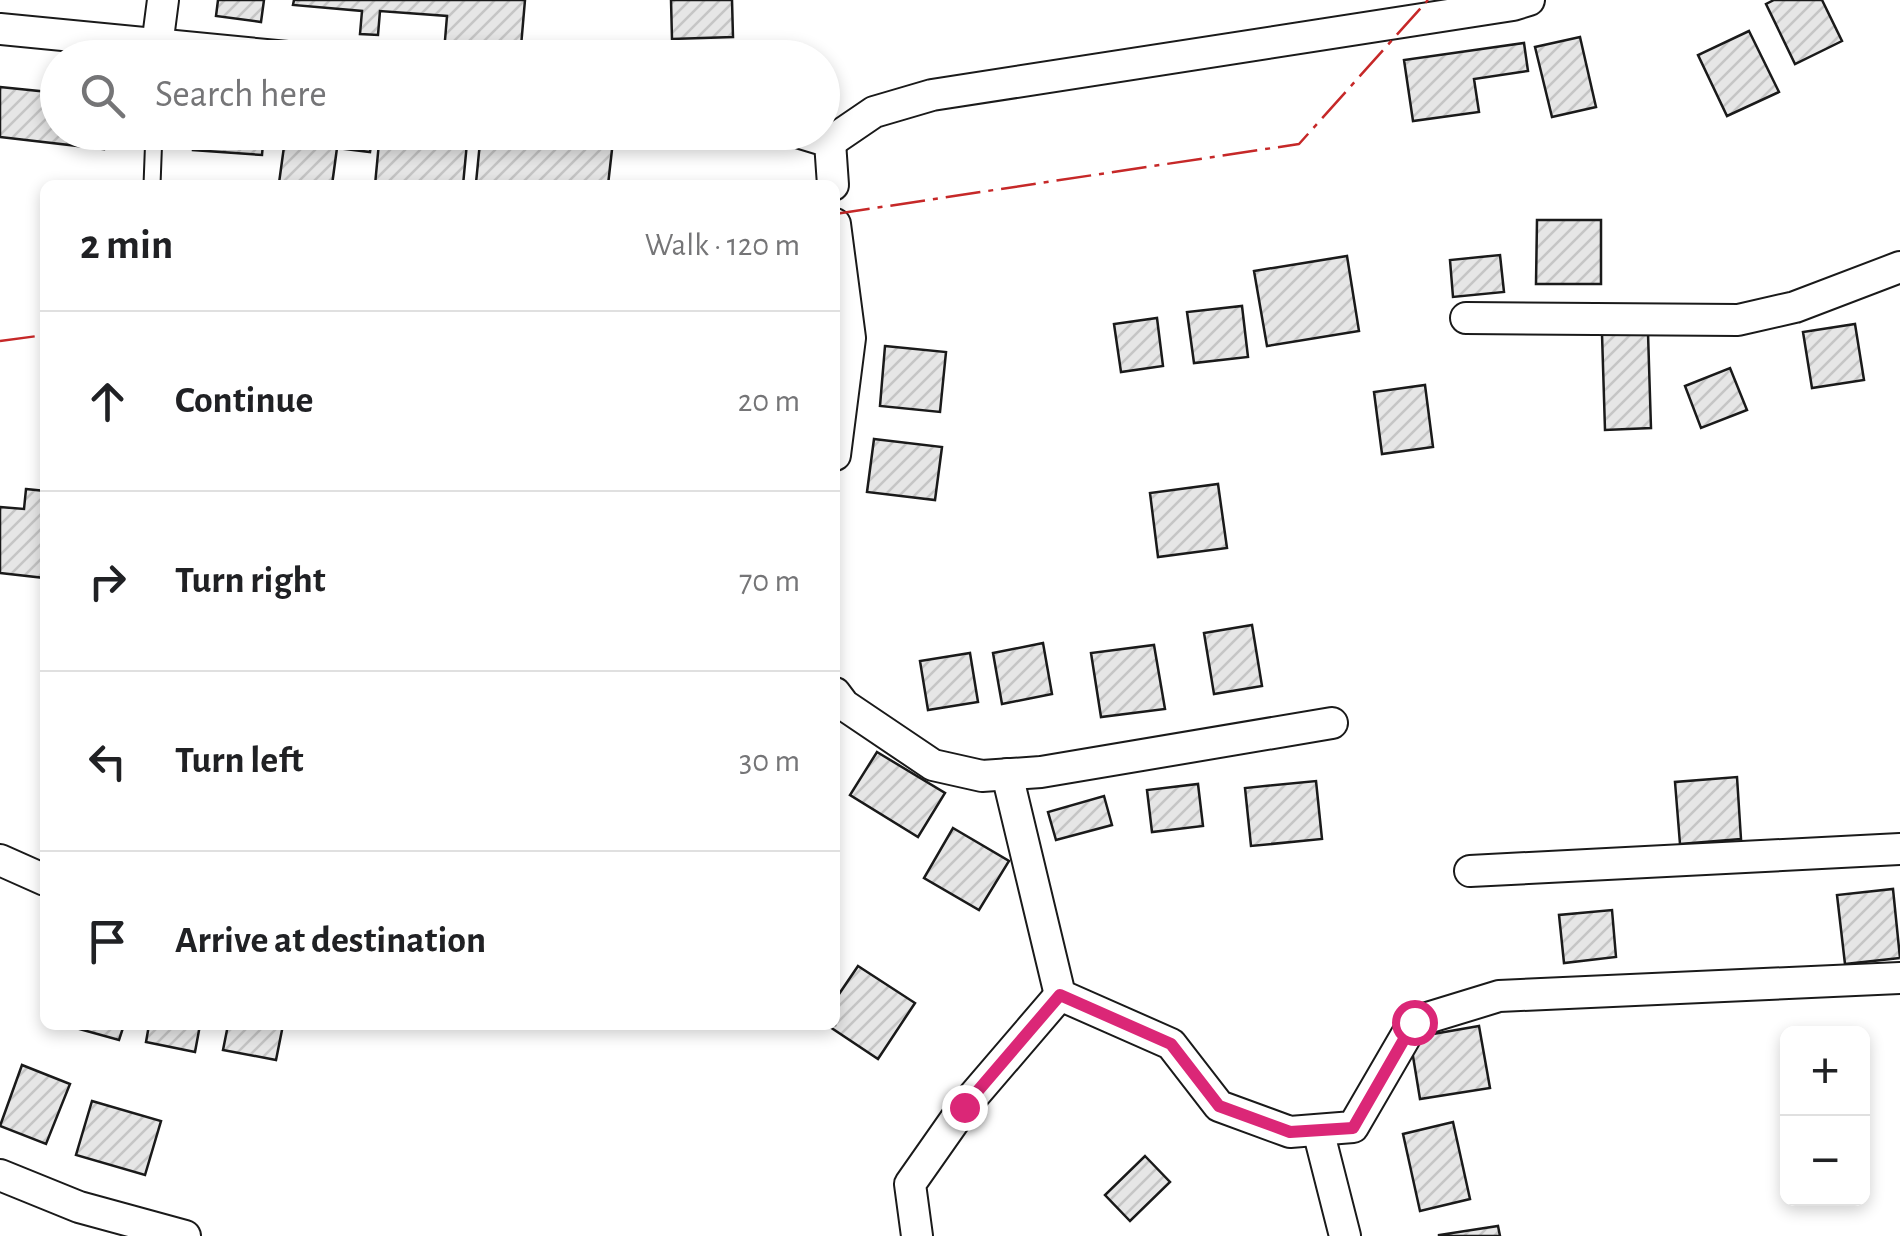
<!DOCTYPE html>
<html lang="en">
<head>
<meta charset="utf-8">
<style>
	:root { --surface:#fff; --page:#f2f2f2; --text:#202124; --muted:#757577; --line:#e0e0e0 }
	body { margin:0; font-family:"Alegreya Sans",sans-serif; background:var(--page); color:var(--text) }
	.controls { position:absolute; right:30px; bottom:30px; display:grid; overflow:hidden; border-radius:15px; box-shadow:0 5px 15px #0003 }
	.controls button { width:90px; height:90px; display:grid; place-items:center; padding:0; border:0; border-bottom:2px solid var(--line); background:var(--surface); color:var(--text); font:50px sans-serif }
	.stop { position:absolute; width:30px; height:30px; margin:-22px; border:8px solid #db2777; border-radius:50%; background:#fff }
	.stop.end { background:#db2777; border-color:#fff; box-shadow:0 2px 10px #0008 }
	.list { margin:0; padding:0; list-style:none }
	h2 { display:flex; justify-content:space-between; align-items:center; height:130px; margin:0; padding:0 40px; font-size:42px }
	h2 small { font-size:32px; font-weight:400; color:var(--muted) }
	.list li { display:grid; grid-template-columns:65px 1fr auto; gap:30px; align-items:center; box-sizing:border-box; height:180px; padding:0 40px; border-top:2px solid var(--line) }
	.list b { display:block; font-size:38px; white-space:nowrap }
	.list em { font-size:32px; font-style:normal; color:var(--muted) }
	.icon { flex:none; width:55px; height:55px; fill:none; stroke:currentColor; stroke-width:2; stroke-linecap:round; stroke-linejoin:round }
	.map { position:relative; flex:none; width:1900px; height:1236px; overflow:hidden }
	.search { position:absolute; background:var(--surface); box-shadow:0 5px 15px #0003; left:40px; top:40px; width:800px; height:110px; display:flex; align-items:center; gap:25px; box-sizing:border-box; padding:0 35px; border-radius:55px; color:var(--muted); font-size:38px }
	.panel { position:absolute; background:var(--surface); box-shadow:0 5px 15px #0003; left:40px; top:180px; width:800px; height:850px; border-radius:15px }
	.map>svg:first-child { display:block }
	.building { fill:url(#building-hatch); stroke:#1a1a1a; stroke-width:2.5 }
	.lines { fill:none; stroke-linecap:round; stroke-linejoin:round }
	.service-casing { stroke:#1a1a1a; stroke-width:19 }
	.minor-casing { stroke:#1a1a1a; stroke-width:34 }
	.service { stroke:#fff; stroke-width:15 }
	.minor { stroke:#fff; stroke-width:30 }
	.power { stroke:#c62828; stroke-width:2.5; stroke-dasharray:35 8 5 8; stroke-linecap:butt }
	.route { stroke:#db2777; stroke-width:12 }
</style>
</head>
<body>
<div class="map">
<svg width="1900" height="1236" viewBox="0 0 1900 1236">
	<defs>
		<pattern id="building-hatch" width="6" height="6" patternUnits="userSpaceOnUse" patternTransform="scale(2.5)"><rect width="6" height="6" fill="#e6e6e6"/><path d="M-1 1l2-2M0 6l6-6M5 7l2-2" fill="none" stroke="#c5c5c5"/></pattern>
	</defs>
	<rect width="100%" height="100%" fill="#fff"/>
	<g class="building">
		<path d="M218,0H264L261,22L216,16Z"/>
		<path d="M294,0H525L520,58L444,52L447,16L380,11L378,35L360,34L362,11L293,5Z"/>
		<path d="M671,0H732L733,37L672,39Z"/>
		<path d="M1774,0H1822L1842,41L1795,64L1766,4Z"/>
		<path d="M1749,31L1779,92L1727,116L1698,55Z"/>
		<path d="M1580,37L1596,107L1552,117L1535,47Z"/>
		<path d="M1524,43L1528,71L1474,79L1479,112L1413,121L1404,60Z"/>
		<path d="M0,87L58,93V132H106L104,149L0,137Z"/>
		<path d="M194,132H264L262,155L193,150Z"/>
		<path d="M286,132H373L370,152L337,148L332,185L279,183Z"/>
		<path d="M380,132H468L463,185H375Z"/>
		<path d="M481,132H614L608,185L476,183Z"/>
		<path d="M1537,220H1601V284H1536Z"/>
		<path d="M1500,255L1504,292L1453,297L1450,260Z"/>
		<path d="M1347,256L1359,331L1267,346L1254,271Z"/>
		<path d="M1242,306L1248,357L1194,363L1187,312Z"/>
		<path d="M1157,318L1163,366L1121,372L1114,324Z"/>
		<path d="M1855,324L1864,380L1812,388L1803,332Z"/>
		<path d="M1648,333L1651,428L1605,430L1602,334Z"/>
		<path d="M885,346L946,352L940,412L880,406Z"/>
		<path d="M1730,368L1747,410L1701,428L1685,386Z"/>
		<path d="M1425,385L1433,447L1382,454L1374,392Z"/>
		<path d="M874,439L942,447L935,500L867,492Z"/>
		<path d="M1218,484L1227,548L1158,557L1150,493Z"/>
		<path d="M26,489L45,491V578L0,573V507L24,509Z"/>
		<path d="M1252,625L1262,686L1214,694L1204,633Z"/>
		<path d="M1043,643L1052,694L1002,704L993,653Z"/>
		<path d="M1154,645L1165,709L1101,717L1091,653Z"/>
		<path d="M970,653L978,702L928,710L920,661Z"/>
		<path d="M877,752L945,793L918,837L850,795Z"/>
		<path d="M1737,777L1741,839L1680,844L1675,782Z"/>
		<path d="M1316,781L1322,839L1251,846L1245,788Z"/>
		<path d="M1198,784L1203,826L1152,832L1147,790Z"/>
		<path d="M1104,796L1112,825L1056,840L1048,812Z"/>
		<path d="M953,828L1009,861L979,910L924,878Z"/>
		<path d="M1893,889L1900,958L1845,964L1837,895Z"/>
		<path d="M1612,910L1616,957L1564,963L1559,915Z"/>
		<path d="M858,966L915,1003L878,1059L827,1025H835V1000Z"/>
		<path d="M65,1025H124L119,1040Z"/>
		<path d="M149,1025H200L195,1052L146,1042Z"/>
		<path d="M228,1025H283L276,1060L223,1050Z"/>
		<path d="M1479,1026L1490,1088L1420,1099L1410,1038Z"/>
		<path d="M22,1065L70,1084L46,1144L0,1126Z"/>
		<path d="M92,1101L161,1121L145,1175L76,1155Z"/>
		<path d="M1453,1122L1470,1199L1420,1211L1403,1134Z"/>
		<path d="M1145,1156L1170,1182L1130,1221L1105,1195Z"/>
		<path d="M1498,1226L1500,1236H1439V1235Z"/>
	</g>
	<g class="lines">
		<g class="service-casing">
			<path id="service" d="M152,185L154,132"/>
		</g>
		<g class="minor-casing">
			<g id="minor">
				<path d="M0,29L298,58"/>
				<path d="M157,46L163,0"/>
				<path d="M797,132L830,142L833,185"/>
				<path d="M830,142L874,112L932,95L1513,5L1529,0"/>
				<path d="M835,224L850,338L835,455"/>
				<path d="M1466,318L1738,320L1795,307L1900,267"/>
				<path d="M835,693L844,705L933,765L982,776L1041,772L1332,723"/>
				<path d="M1007,774L1060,995L1171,1044L1219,1106L1290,1132L1353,1127L1414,1022L1499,996L1900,978"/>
				<path d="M0,860L45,880"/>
				<path d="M1470,871L1900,849"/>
				<path d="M1318,1130L1345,1236"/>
				<path d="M0,1175L79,1207L185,1236"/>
				<path d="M917,1236L910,1184L964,1107L1060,995"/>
			</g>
		</g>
		<use href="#service" class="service"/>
		<use href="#minor" class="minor"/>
		<g class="power">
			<path d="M835,214L1299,144L1428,0"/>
			<path d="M0,341L45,335"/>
		</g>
	</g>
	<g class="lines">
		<path class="route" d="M964,1107L1060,995L1171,1044L1219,1106L1290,1132L1353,1128L1414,1022"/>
	</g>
</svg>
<div class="controls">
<button>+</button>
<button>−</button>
</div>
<div class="stop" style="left:1414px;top:1022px"></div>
<div class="stop end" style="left:964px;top:1107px"></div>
<div class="search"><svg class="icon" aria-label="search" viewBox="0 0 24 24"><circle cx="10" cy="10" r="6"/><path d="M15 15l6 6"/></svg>Search here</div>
<section class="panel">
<h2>2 min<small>Walk · 120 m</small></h2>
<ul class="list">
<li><svg class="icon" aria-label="ahead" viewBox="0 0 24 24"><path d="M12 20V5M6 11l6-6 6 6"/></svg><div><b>Continue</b></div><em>20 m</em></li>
<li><svg class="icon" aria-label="right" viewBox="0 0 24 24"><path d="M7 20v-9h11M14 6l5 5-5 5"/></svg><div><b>Turn right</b></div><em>70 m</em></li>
<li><svg class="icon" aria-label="left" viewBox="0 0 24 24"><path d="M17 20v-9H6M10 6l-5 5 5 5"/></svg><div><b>Turn left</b></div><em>30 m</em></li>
<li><svg class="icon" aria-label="arrive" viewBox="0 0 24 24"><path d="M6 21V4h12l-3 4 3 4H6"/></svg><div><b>Arrive at destination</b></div></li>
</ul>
</section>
</div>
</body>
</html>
